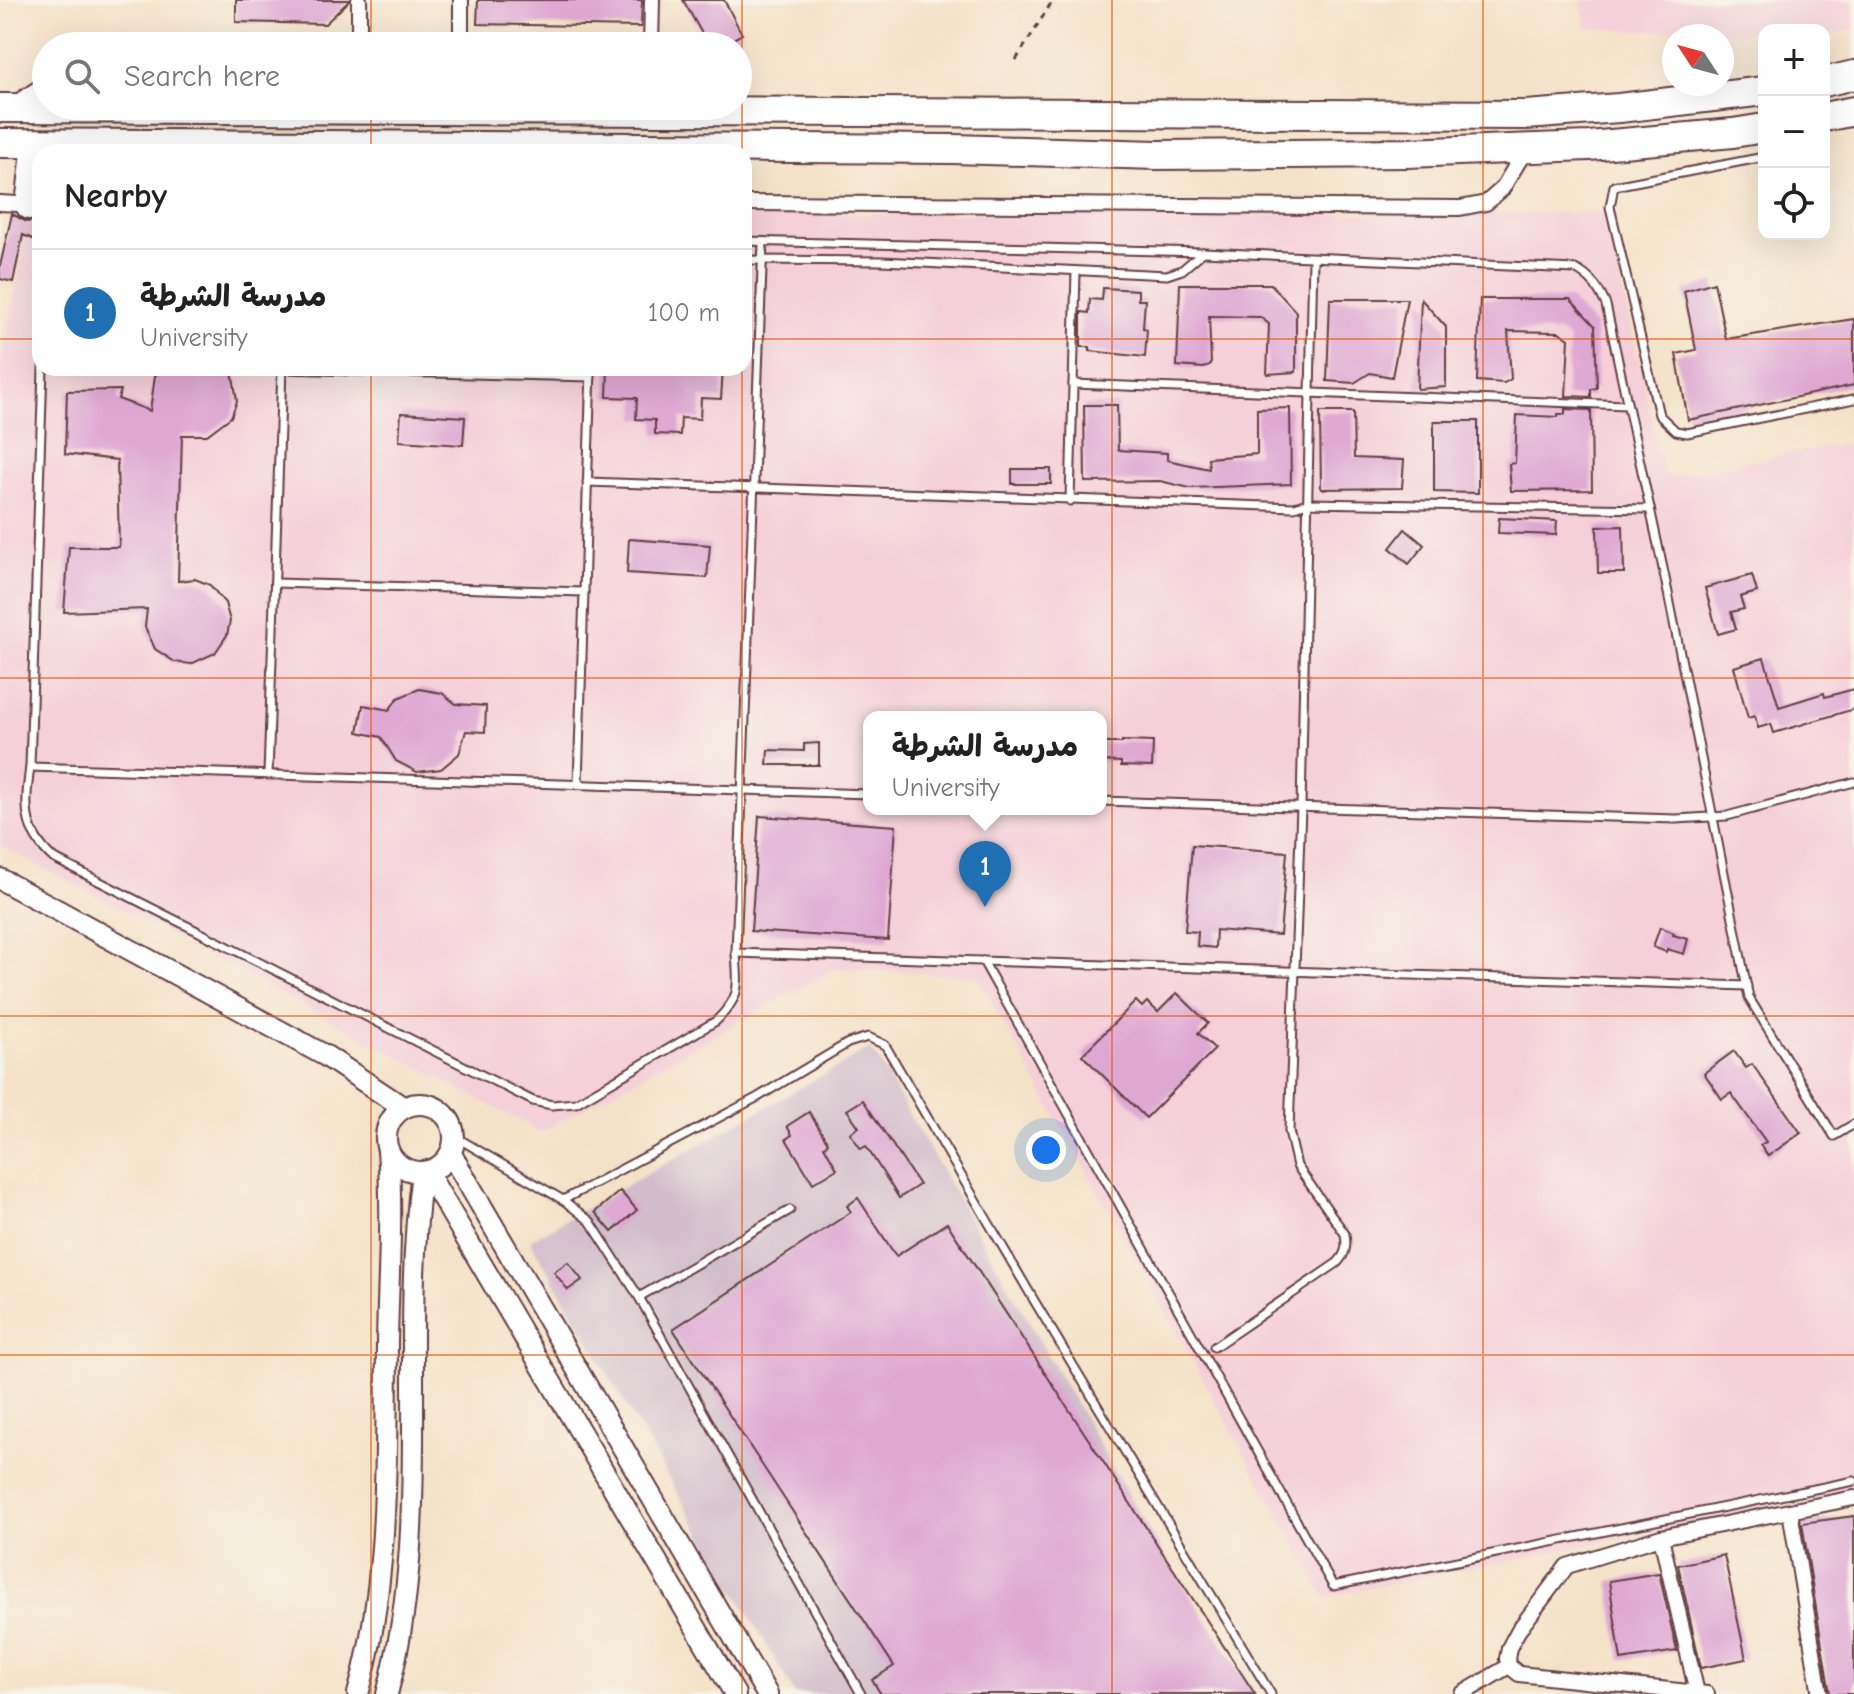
<!DOCTYPE html>
<html lang="en">
<head>
<meta charset="utf-8">
<style>
	:root { --surface:#fff; --page:#f6f6f6; --text:#222; --muted:#767676; --line:#e0e0e0; --accent:#1f6fb2 }
	body { margin:0; font-family:"Comic Neue","Playpen Sans Arabic",sans-serif; background:var(--page); color:var(--text) }
	.controls { position:absolute; right:24px; top:24px; display:grid; overflow:hidden; border-radius:16px; box-shadow:0 8px 32px #0002 }
	.controls button { width:72px; height:72px; display:grid; place-items:center; padding:0; border:0; border-bottom:2px solid var(--line); background:var(--surface); color:var(--text); font:40px sans-serif }
	.compass { position:absolute; left:1662px; top:24px; width:72px; height:72px; border-radius:50%; background:var(--surface); box-shadow:0 8px 32px #0002; rotate:306deg }
	.you { position:absolute; left:1046px; top:1150px; width:28px; height:28px; margin:-20px; border:6px solid #fff; border-radius:50%; background:#1a73e8; box-shadow:0 0 0 12px #1a73e833 }
	.badge { display:grid; place-items:center; width:52px; height:52px; border-radius:50%; background:var(--accent); color:#fff; font-size:26px; font-weight:700 }
	.pin { position:absolute; translate:-50% -66px; filter:drop-shadow(0 2px 4px #0008) }
	.pin::after { content:''; position:absolute; top:42px; width:28px; height:24px; background:inherit; clip-path:polygon(0 0,100% 0,50% 100%) }
	.popup { position:absolute; left:863px; top:711px; width:244px; height:104px; box-sizing:border-box; display:grid; place-content:center; border-radius:16px; background:var(--surface); filter:drop-shadow(0 2px 6px #0005); font-size:26px; white-space:nowrap; color:var(--muted) }
	.popup b { font-size:30px; color:var(--text) }
	.popup::after { content:''; position:absolute; left:50%; top:100%; margin-left:-16px; border:16px solid transparent; border-top-color:var(--surface) }
	.list { margin:0; padding:0; list-style:none }
	h2 { display:flex; justify-content:space-between; align-items:center; height:104px; margin:0; padding:0 32px; font-size:34px }
	h2 small { font-size:26px; font-weight:400; color:var(--muted) }
	.list li { display:grid; grid-template-columns:52px 1fr auto; gap:24px; align-items:center; box-sizing:border-box; height:128px; padding:0 32px; border-top:2px solid var(--line) }
	.list b { display:block; font-size:30px; white-space:nowrap }
	.list p { margin:0; font-size:26px; white-space:nowrap; color:var(--muted) }
	.list em { font-size:26px; font-style:normal; color:var(--muted) }
	.icon { flex:none; width:44px; height:44px; fill:none; stroke:currentColor; stroke-width:2; stroke-linecap:round; stroke-linejoin:round }
	.map { position:relative; flex:none; width:1854px; height:1694px; overflow:hidden }
	.search { position:absolute; background:var(--surface); box-shadow:0 8px 32px #0002; left:32px; top:32px; width:720px; height:88px; display:flex; align-items:center; gap:20px; box-sizing:border-box; padding:0 28px; border-radius:44px; color:var(--muted); font-size:30px }
	.panel { position:absolute; background:var(--surface); box-shadow:0 8px 32px #0002; left:32px; top:144px; width:720px; height:232px; border-radius:24px }
	.map>svg:first-child { display:block }
	.built { fill:#f5cfd9; fill-rule:evenodd }
	.industrial { fill:#d1bdcb }
	.building { fill:#dfa8d3 }
	.lines { fill:none; stroke-linecap:round; stroke-linejoin:round }
	.lane-casing { stroke:#643c43; stroke-width:11 }
	.street-casing { stroke:#643c43; stroke-width:18 }
	.secondary-casing { stroke:#643c43; stroke-width:24 }
	.highway-casing { stroke:#643c43; stroke-width:32 }
	.path { stroke:#643c43; stroke-width:3; stroke-dasharray:6 6; stroke-linecap:butt }
	.lane { stroke:#fff; stroke-width:7 }
	.street { stroke:#fff; stroke-width:14 }
	.secondary { stroke:#fff; stroke-width:20 }
	.highway { stroke:#fff; stroke-width:28 }
	.grid { fill:none; stroke:#e0560e; stroke-width:2; stroke-opacity:0.55 }
</style>
</head>
<body>
<div class="map">
<svg width="1854" height="1694" viewBox="0 0 1854 1694">
	<rect width="100%" height="100%" fill="#f7f3e8"/>
	<filter id="ink" filterUnits="userSpaceOnUse"><feTurbulence type="fractalNoise" baseFrequency=".0125" numOctaves="2"/><feDisplacementMap in="SourceGraphic" scale="16" xChannelSelector="R" yChannelSelector="G"/><feConvolveMatrix kernelMatrix="1 2 1 2 8 2 1 2 1" color-interpolation-filters="sRGB"/></filter>
	<filter id="wash" filterUnits="userSpaceOnUse"><feTurbulence type="fractalNoise" baseFrequency=".006" numOctaves="4" result="noise"/><feDisplacementMap in="SourceGraphic" scale="32" xChannelSelector="R" yChannelSelector="G"/><feGaussianBlur stdDeviation="1.8" result="paint"/><feColorMatrix in="noise" values="0 0 0 0 0 0 0 0 0 0 0 0 0 0 0 0 0 1.4 0 .05"/><feComposite in="paint" operator="in"/></filter>
	<g filter="url(#wash)">
		<rect width="100%" height="100%" fill="#f4e2c8"/>
		<g class="built">
			<path d="M1580,0H1854V29L1828,35H1824V30H1764V33L1587,29Z"/>
			<path d="M31,213H40V368H744V214L1605,213L1665,477L1854,442V1492L1325,1597L977,976L835,968L541,1132L0,845V366ZM869,717H1101V809H869Z"/>
		</g>
		<path class="industrial" d="M871,1048L1243,1694H795L530,1240Z"/>
		<g id="blocks">
			<g class="building">
				<path d="M236,0H349V1L325,24L236,22Z"/>
				<path d="M478,0H642L641,27L477,24Z"/>
				<path d="M683,0H724L742,34L721,46H709Z"/>
				<path d="M12,214L27,222L40,220V242L23,235L13,282L0,279V266Z"/>
				<path d="M1714,282L1726,339L1854,319V385L1688,420L1676,354L1696,350L1684,291Z"/>
				<path d="M1180,284H1271L1296,312V372L1267,374L1269,324L1260,317L1209,316L1211,364L1204,368L1177,366Z"/>
				<path d="M1103,288L1138,290V300H1145L1143,328L1147,329L1145,357L1090,351V347H1081V312L1089,313L1090,299L1102,300Z"/>
				<path d="M1330,299H1407L1392,377L1370,373L1354,383L1327,381Z"/>
				<path d="M1421,299L1446,327V387L1417,389Z"/>
				<path d="M1480,299H1570L1595,326L1597,388L1591,389V397L1566,396L1569,339L1559,332L1508,331L1511,379L1504,383L1477,381Z"/>
				<path d="M162,368H228L232,371L237,401L231,417L207,435H182L178,581L195,579L210,585L225,603L230,621L227,635L215,653L191,664L175,662L155,649L145,627L147,609L64,612L69,547H119L117,460L65,454L67,391L121,390L118,399L150,411L155,376Z"/>
				<path d="M608,368H723L721,399L701,398L700,419L681,418L680,435L655,434V420L636,419L637,398L607,397Z"/>
				<path d="M1084,405H1117L1118,450L1167,453V460L1209,469L1208,458L1257,454V409L1290,408L1291,484L1190,488L1160,481L1085,482Z"/>
				<path d="M1565,409L1591,410L1592,490L1511,491L1509,464L1515,463L1517,415L1558,417V414H1565Z"/>
				<path d="M1320,412H1353L1354,458L1404,460L1402,488L1321,489Z"/>
				<path d="M401,413L465,417L463,445L399,441Z"/>
				<path d="M1434,421H1478V493L1434,492Z"/>
				<rect x="1012" y="469" width="39" height="15"/>
				<path d="M1499,518L1557,521L1556,535L1498,533Z"/>
				<path d="M1623,526L1624,573H1598L1597,527Z"/>
				<path d="M1405,529L1424,545L1409,564L1390,548Z"/>
				<path d="M629,539L710,545L707,578L627,573Z"/>
				<path d="M1752,575L1757,592L1740,597L1744,609L1731,612L1736,629L1718,634L1705,588Z"/>
				<path d="M1764,658L1779,707L1824,693L1825,697L1854,689V709L1774,733L1771,724L1758,728L1755,716L1748,718L1734,667Z"/>
				<path d="M419,689L442,693L456,704L486,706L485,732L466,731L459,754L441,769L417,772L396,761L381,737L358,732L363,705L389,710L398,698Z"/>
				<path d="M1122,741L1153,742L1152,767L1121,766V762L1101,761V743H1122Z"/>
				<path d="M819,743V765H767L768,750L804,751V744Z"/>
				<path d="M759,816L896,826L888,940L751,931Z"/>
				<path d="M1192,845L1287,852L1280,935L1216,930L1215,948L1197,946L1198,932L1185,931Z"/>
				<path d="M1660,927L1674,933L1673,935L1688,939L1684,954L1667,949L1666,952L1653,947Z"/>
				<path d="M1177,993L1208,1023L1198,1033L1215,1049L1146,1118L1082,1055L1136,1001L1142,1007L1147,1002L1158,1012Z"/>
				<path d="M1734,1051L1746,1068L1752,1064L1801,1133L1768,1156L1760,1145L1766,1142L1731,1093L1722,1099L1704,1073Z"/>
				<path d="M863,1100L919,1185L899,1198L866,1146L861,1149L850,1133L859,1127L847,1110Z"/>
				<path d="M809,1112L828,1143L824,1146L837,1169L813,1183L786,1139L792,1135L787,1126Z"/>
				<path d="M620,1191L637,1210L612,1232L595,1212Z"/>
				<path d="M858,1198L896,1256L947,1223L1255,1694H881L872,1680L894,1666L673,1329L851,1212L847,1206Z"/>
				<path d="M568,1262L582,1280L568,1290L554,1272Z"/>
				<path d="M1854,1516V1694H1830L1802,1523Z"/>
				<path d="M1724,1555L1746,1659L1701,1668L1678,1565Z"/>
				<path d="M1659,1573L1677,1651L1621,1660L1609,1581Z"/>
			</g>
		</g>
	</g>
	<g filter="url(#ink)">
		<use href="#blocks" fill-opacity="0" stroke="#643c43" stroke-width="2"/>
		<g class="lines">
			<g class="lane-casing">
				<g id="lane">
					<path d="M1764,157L1614,186L1610,207L1659,415L1676,431L1687,433L1854,399"/>
					<path d="M744,241L1203,252L1575,269C1591,277 1599,289 1606,305L1664,573L1749,998L1834,1136L1854,1124"/>
					<path d="M763,242L736,953L1747,986"/>
					<path d="M744,260L882,261L1167,275L1182,270L1203,252"/>
					<path d="M43,368L30,767L869,794"/>
					<path d="M281,369L591,377"/>
					<path d="M1073,384L1627,405"/>
					<path d="M587,482L1294,507L1308,503L1650,509"/>
					<path d="M1070,501L1076,271"/>
					<path d="M275,583L584,592"/>
					<path d="M30,767C25,805 22,830 53,858L533,1101L552,1105L576,1103L716,1021C742,996 738,986 736,953"/>
					<path d="M268,775L282,368"/>
					<path d="M578,784L591,368"/>
					<path d="M1101,801L1676,819L1727,816L1854,782"/>
					<path d="M983,961L1333,1586L1854,1481"/>
					<path d="M454,1136L563,1200L590,1221L639,1297L790,1210"/>
					<path d="M563,1200L758,1097L848,1043L868,1037L885,1045L1035,1302L1271,1694"/>
					<path d="M639,1297L861,1694"/>
					<path d="M1214,1347L1337,1263C1346,1254 1347,1247 1345,1234L1297,1166L1289,1131L1301,807L1313,258"/>
				</g>
			</g>
			<g class="street-casing">
				<g id="street">
					<path d="M461,0V46"/>
					<path d="M359,46V0"/>
					<path d="M651,46L652,0"/>
					<path d="M16,103L46,83"/>
					<path d="M0,203L36,205"/>
					<path d="M744,203L1460,208L1486,203L1502,189L1526,149"/>
					<path d="M1790,1511L1820,1694"/>
					<path d="M1661,1537L1697,1693"/>
					<path d="M1462,1694L1509,1666"/>
					<path d="M1707,1694L1519,1674L1509,1666L1507,1659L1509,1648L1518,1631L1567,1566L1661,1537L1854,1498"/>
				</g>
			</g>
			<g class="secondary-casing">
				<g id="secondary">
					<path d="M0,879L326,1056L404,1108"/>
					<circle cx="420" cy="1138" r="34"/>
					<path d="M451,1154L767,1694"/>
					<path d="M427,1172L735,1694"/>
					<path d="M358,1694C389,1583 386,1459 387,1344C388,1280 393,1215 388,1150"/>
					<path d="M387,1694C433,1524 399,1345 422,1172"/>
				</g>
			</g>
			<g class="highway-casing">
				<g id="highway">
					<path d="M1824,82L1854,75"/>
					<path d="M0,108L1526,115L1619,108L1764,91"/>
					<path d="M1824,117L1854,111"/>
					<path d="M0,143L954,149L1157,155L1407,153L1589,146L1733,133L1764,128"/>
					<path d="M30,205L37,144"/>
				</g>
			</g>
			<path class="path" d="M1016,60L1053,0"/>
			<use href="#lane" class="lane"/>
			<use href="#street" class="street"/>
			<use href="#secondary" class="secondary"/>
			<use href="#highway" class="highway"/>
		</g>
	</g>
	<path class="grid" d="M371,0V46M742,0V152M1112,0V1694M1483,0V1694M371,106V152M0,339H40M744,339H1854M371,368V1694M742,368V1694M0,678H1854M0,1016H1854M0,1355H1854"/>
</svg>
<div class="controls">
<button>+</button>
<button>−</button>
<button><svg class="icon" aria-label="locate" viewBox="0 0 24 24"><circle cx="12" cy="12" r="6"/><path d="M12 2v4M12 18v4M2 12h4M18 12h4"/></svg></button>
</div>
<svg class="compass" viewBox="-18 -18 36 36"><path d="M0-13l5 13h-10z" fill="#e53935"/><path d="M0 13l5-13h-10z" fill="#767676"/></svg>
<div class="you"></div>
<div class="pin badge" style="left:985px;top:907px">1</div>
<div class="popup"><b>مدرسة الشرطة</b>University</div>
<div class="search"><svg class="icon" aria-label="search" viewBox="0 0 24 24"><circle cx="10" cy="10" r="6"/><path d="M15 15l6 6"/></svg>Search here</div>
<section class="panel">
<h2>Nearby<small></small></h2>
<ul class="list">
<li><span class="badge">1</span><div><b>مدرسة الشرطة</b><p>University</p></div><em>100 m</em></li>
</ul>
</section>
</div>
</body>
</html>
